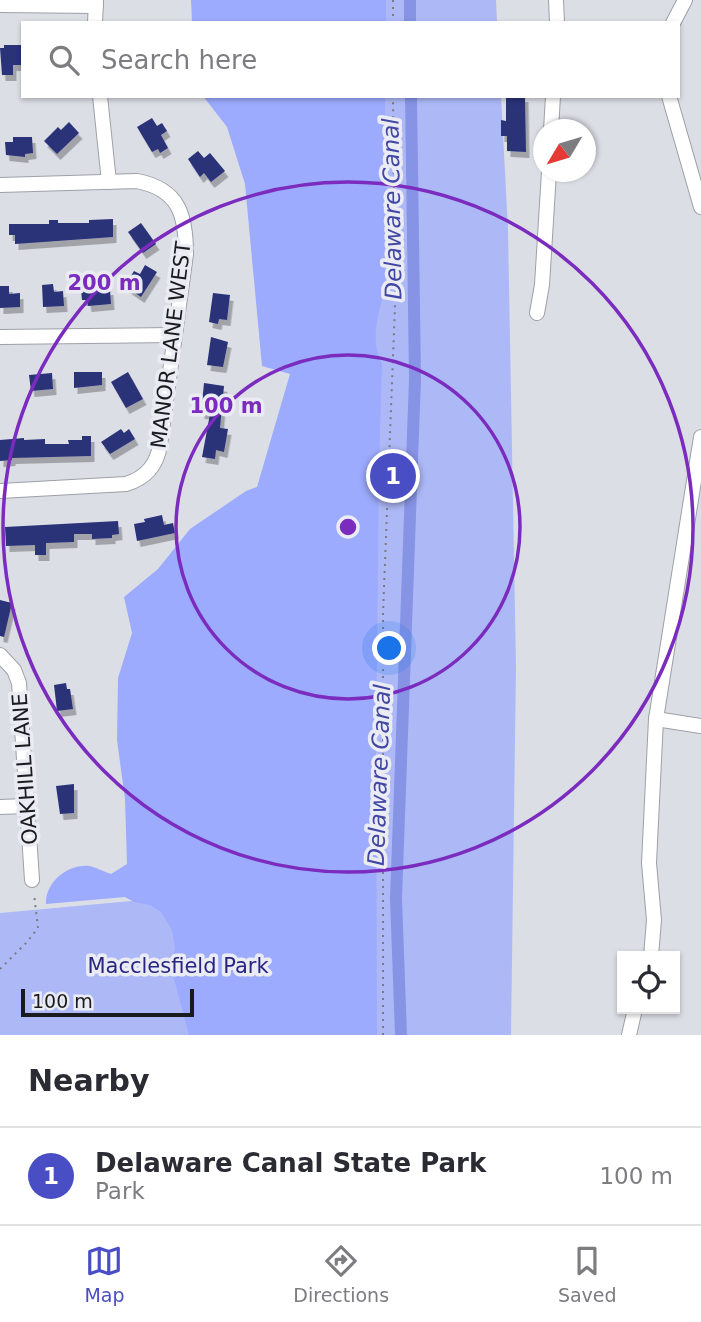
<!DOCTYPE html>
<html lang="en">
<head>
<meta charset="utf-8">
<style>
	:root { --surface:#fff; --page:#f2f2f3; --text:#2b2b33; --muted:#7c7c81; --line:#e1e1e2; --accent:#494ec4 }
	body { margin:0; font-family:"DejaVu Sans",sans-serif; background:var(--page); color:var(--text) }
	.controls { position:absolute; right:21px; bottom:21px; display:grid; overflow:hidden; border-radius:0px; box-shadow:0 2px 5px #0004 }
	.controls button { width:63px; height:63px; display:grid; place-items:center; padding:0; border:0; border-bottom:2px solid var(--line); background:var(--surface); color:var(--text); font:35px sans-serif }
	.compass { position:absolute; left:533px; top:119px; width:63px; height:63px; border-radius:50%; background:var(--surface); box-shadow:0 2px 5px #0004; rotate:232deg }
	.scale { position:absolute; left:21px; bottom:18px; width:173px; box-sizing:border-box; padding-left:7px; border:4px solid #1a1b1e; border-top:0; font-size:19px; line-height:24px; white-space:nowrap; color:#1a1b1e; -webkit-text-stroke:5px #eaebf3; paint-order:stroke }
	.you { position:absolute; left:390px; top:649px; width:24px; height:24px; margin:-18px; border:5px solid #fff; border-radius:50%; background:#1a73e8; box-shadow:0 0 0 10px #1a73e833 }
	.badge { display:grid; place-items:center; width:46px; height:46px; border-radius:50%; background:var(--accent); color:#fff; font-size:23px; font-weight:700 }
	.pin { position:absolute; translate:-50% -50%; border:4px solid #fff; box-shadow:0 2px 7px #0006 }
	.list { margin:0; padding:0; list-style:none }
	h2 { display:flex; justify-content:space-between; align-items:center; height:91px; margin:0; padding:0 28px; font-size:30px }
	h2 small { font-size:23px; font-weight:400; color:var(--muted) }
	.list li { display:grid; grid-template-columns:46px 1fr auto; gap:21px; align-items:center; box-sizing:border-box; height:98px; padding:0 28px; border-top:2px solid var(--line) }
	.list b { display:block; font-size:26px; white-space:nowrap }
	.list p { margin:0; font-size:23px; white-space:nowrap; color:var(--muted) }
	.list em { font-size:23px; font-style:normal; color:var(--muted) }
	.icon { flex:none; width:38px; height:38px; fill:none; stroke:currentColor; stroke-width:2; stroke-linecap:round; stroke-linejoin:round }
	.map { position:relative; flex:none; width:701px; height:1035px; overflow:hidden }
	.search { position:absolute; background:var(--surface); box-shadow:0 2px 5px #0004; left:21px; right:21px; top:21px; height:77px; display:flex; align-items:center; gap:18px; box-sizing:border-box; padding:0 24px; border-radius:0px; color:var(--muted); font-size:26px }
	.sheet { height:189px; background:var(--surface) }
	nav { display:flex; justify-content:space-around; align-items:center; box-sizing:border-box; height:98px; border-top:2px solid var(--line); background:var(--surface); font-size:19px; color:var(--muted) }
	nav a { display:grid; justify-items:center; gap:4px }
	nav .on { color:var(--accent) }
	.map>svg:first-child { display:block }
	.green { fill:#adb9f7 }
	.forest { fill:#9cabfd }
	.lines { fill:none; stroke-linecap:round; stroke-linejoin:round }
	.canal { stroke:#8794e5; stroke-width:12 }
	.building { fill:#2c3178; filter:url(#shadow) }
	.minor-casing { stroke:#9ea0a7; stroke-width:16 }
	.path { stroke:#787a7f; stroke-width:2; stroke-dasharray:2 5; stroke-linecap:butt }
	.minor { stroke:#fff; stroke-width:14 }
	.ring { fill:none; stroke:#7b2cbf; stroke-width:3.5 }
	.labels { text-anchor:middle; stroke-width:7; stroke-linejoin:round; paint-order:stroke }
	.street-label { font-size:21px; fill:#1a1b1e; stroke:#eaebf3 }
	.park-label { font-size:21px; fill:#272581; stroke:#eaebf3 }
	.water-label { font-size:23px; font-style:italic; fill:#4147a5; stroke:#eaebf3 }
	.centre { fill:#7b2cbf; stroke:#eaebf3; stroke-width:3.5 }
	.ring-label { font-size:21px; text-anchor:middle; font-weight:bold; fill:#7b2cbf; stroke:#eaebf3; stroke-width:7; stroke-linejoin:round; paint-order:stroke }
</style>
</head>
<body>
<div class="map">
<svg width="701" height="1035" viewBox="0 0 701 1035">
	<defs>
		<filter id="shadow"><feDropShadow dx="3.5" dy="6" stdDeviation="0" flood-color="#0004"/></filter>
	</defs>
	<rect width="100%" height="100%" fill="#dcdee6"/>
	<g class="green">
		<path d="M298,0H496L497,23H300Z"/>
		<path d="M307,96H501L508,229L516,667L511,1035H0V913L241,891L324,285Z"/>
	</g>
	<g class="forest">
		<path d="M191,0H386V23H192Z"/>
		<path d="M203,96H385C385,157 389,219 385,280C383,309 367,335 382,363L379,468L376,748L377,1035H189L171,968L175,949L172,930L161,912L150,905L134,902L125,897L46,904C45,883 67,864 89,866C96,867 104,872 111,874L127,864L125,799L117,740L118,678L132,633L124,597L158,569L190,529L246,491L257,487L290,374L262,366L245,184L227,127Z"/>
	</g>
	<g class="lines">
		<g class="canal">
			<path d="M410,0V23"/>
			<path d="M401,1035L396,898L415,379L411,96"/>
		</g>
	</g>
	<g class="building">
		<path d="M4,45H23V65H13V75H2L0,48H4Z"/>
		<path d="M506,96H525L526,152L507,151V136H501V120L506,121Z"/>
		<path d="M152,118L157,126L162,123L167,131L161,135L168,148L160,153L158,149L152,152L137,127Z"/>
		<path d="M69,122L79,133L57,154L44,141L58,127L61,130Z"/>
		<path d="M13,137H32L33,153L25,154V157L6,155L5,142H13Z"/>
		<path d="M198,151L204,158L210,153L225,171L211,182L204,173L200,177L188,159Z"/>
		<path d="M113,219V237L15,244V235H9V224H49V220H58V223H89V220Z"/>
		<path d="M141,223L156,244L143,253L128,232Z"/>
		<path d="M145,265L157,272L141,297L125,286L134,271L140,274Z"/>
		<path d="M53,284L54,292L63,291L64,306L43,307L42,285Z"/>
		<path d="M0,286H9V294L20,293V307L0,308Z"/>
		<path d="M110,289L111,304L88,306L87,300H82L81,291Z"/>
		<path d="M213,293L230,295L227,320L219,319L218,324L209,322Z"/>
		<path d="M211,337L228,342L223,367L207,365Z"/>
		<path d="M74,372H102V385L74,388Z"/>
		<path d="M128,372L143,399L126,408L111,382Z"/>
		<path d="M52,373L53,389L31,391L29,375Z"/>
		<path d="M204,383L224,386L220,428L228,429L224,452L216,450L215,459L202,457L210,414L201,413Z"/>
		<path d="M121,429L124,433L129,429L135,439L110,454L101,442Z"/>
		<path d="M82,436H91V456L12,458V460L0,461V440L24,438V440L45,439V444H69L68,440H82Z"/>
		<path d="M162,515L164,525L173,523L175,533L137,541L134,524L145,522L144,519Z"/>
		<path d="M118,521L119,534L112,535V538L92,539V534H74V542L46,543V555H35V545L6,546L5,527Z"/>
		<path d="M0,600L12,603L4,637L0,636Z"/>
		<path d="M66,683L67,689H70L73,709L57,711L54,685Z"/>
		<path d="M74,784V813L60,814L56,786Z"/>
	</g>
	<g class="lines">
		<g class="minor-casing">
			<g id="minor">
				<path d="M556,0L557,23"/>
				<path d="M0,5L96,6"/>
				<path d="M95,23L96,0"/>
				<path d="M673,23L685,0"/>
				<path d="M100,96L109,182"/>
				<path d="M669,96L701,207"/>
				<path d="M551,130L553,96"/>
				<path d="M0,185L137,181C179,189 186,215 186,254L160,445C157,465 146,478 126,484L0,491"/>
				<path d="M537,313L542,285L549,172"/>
				<path d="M0,337L174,335"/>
				<path d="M0,655L14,670L19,683L32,880"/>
				<path d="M656,719L701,726"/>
				<path d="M0,807L26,806"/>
				<path d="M651,956L654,920L649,863L656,719L701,437"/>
				<path d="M629,1035L635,1009"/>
			</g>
		</g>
		<g class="path">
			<path d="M393,0V23"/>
			<path d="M0,969L27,942L38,928L34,894"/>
			<path d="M383,1035V614L395,305L393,96"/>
		</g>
		<use href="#minor" class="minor"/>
	</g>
	<g class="ring">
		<circle cx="348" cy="527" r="172"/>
		<circle cx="348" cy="527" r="345"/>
	</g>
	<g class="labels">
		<g class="street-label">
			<text transform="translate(171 345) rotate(-83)" y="7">MANOR LANE WEST</text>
			<text transform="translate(25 769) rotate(-94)" y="7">OAKHILL LANE</text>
		</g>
		<g class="park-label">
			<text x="178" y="973">Macclesfield Park</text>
		</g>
		<g class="water-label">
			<text transform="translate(392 209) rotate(-91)" y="8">Delaware Canal</text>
			<text transform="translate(379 775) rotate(-88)" y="8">Delaware Canal</text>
		</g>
	</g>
	<circle cx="348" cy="527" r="10" class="centre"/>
	<g class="ring-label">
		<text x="104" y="290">200 m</text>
		<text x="226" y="413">100 m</text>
	</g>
</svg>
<div class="controls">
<button><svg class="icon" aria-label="locate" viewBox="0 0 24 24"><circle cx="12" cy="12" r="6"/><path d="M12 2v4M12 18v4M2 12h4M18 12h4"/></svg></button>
</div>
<svg class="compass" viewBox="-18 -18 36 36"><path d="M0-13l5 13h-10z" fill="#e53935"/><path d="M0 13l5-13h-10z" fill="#7c7c81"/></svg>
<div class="scale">100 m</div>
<div class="you"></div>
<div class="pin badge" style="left:393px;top:476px">1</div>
<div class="search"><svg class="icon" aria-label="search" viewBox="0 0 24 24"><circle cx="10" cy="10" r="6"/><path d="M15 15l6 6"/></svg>Search here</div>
</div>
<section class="sheet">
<h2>Nearby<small></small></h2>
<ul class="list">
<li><span class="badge">1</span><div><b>Delaware Canal State Park</b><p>Park</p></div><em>100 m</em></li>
</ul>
</section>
<nav>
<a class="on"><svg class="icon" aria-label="map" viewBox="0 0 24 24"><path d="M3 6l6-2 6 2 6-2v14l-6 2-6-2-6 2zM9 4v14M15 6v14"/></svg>Map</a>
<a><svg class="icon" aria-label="directions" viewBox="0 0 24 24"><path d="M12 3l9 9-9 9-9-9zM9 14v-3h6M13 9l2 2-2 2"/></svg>Directions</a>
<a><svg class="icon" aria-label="saved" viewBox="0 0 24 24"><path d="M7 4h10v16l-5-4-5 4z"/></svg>Saved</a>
</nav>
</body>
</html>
